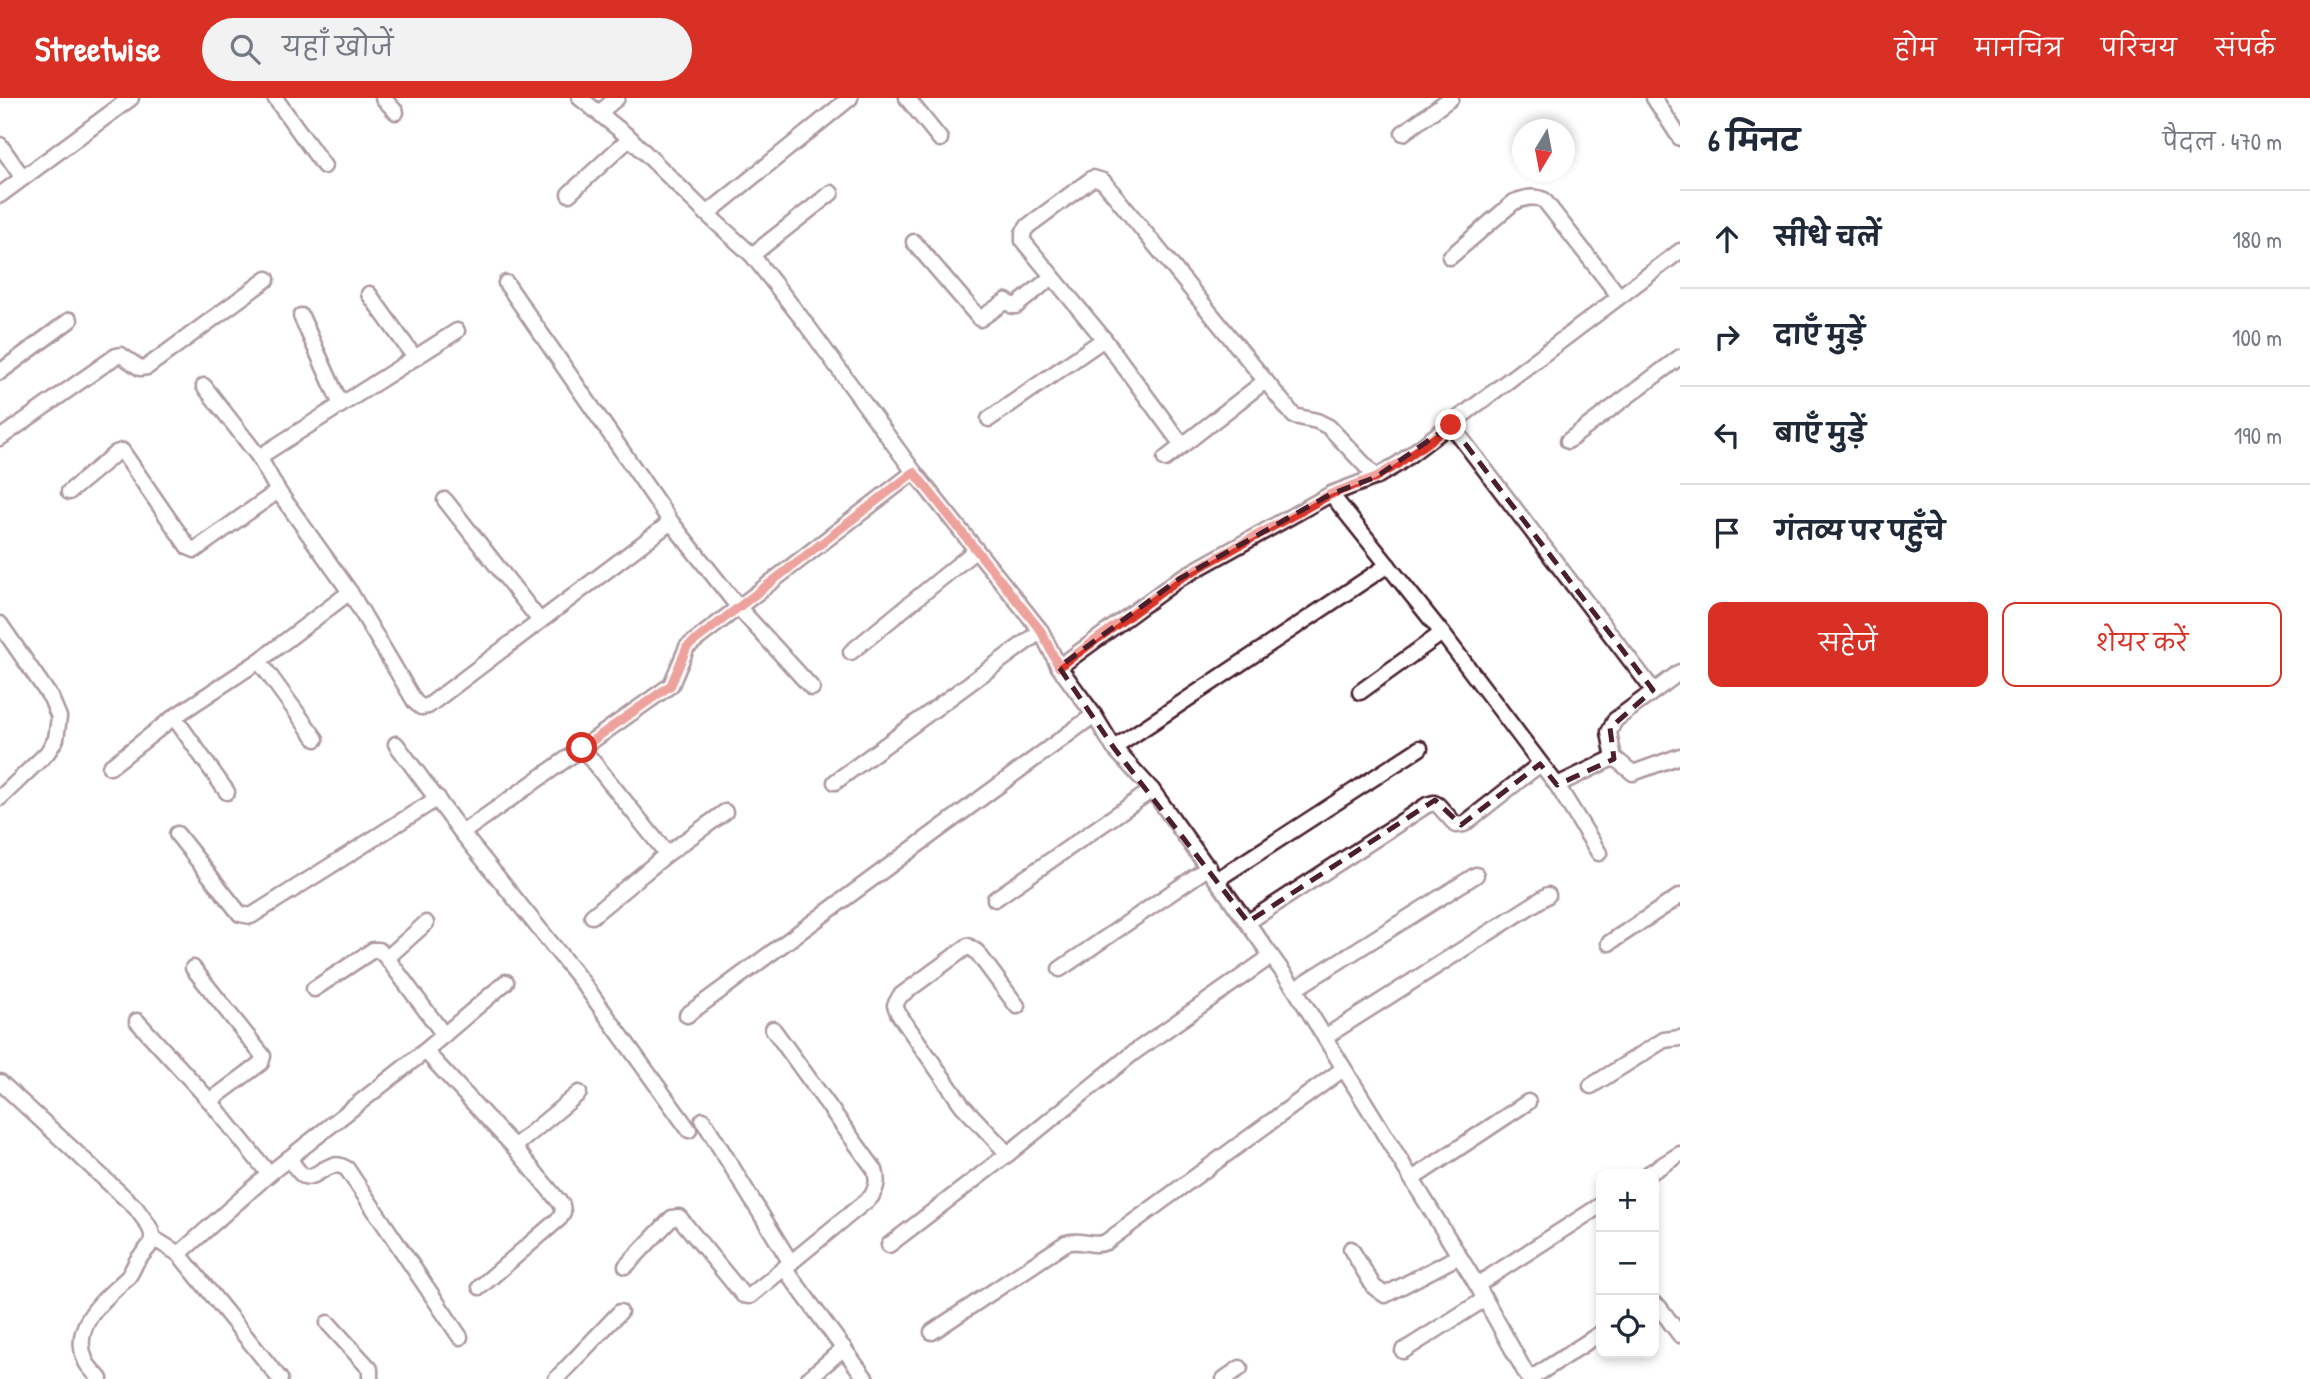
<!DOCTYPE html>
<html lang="hi">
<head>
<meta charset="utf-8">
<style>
	:root { --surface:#fff; --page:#f2f2f3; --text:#1f2937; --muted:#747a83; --line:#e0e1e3; --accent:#d93025 }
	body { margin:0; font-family:"Patrick Hand","Playpen Sans Deva",sans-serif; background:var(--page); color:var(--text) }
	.controls { position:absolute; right:21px; bottom:21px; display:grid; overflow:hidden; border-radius:14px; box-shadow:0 4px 10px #0003 }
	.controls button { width:63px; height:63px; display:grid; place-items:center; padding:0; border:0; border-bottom:2px solid var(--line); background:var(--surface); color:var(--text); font:35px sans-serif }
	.compass { position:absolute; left:1512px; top:21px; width:63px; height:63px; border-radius:50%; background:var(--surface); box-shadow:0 4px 10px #0003; rotate:190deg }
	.stop { position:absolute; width:21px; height:21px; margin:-16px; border:5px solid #d93025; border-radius:50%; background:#fff }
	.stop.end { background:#d93025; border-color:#fff; box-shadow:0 2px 7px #0008 }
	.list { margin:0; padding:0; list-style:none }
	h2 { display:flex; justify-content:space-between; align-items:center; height:91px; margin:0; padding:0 28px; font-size:30px }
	h2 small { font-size:23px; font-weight:400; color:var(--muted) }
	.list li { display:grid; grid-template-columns:46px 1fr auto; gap:21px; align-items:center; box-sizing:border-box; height:98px; padding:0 28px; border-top:2px solid var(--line) }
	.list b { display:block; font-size:26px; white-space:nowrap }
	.list em { font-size:23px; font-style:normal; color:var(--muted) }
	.actions { display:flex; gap:14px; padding:21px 28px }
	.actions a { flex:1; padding:16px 0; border:2px solid var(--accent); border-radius:14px; text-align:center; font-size:24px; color:var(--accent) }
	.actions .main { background:var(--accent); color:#fff }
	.icon { flex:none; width:38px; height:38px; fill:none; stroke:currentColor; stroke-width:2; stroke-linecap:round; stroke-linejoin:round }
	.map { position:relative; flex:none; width:1680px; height:1281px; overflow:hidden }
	header { display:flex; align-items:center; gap:42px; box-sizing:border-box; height:98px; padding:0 35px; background:var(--accent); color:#fff }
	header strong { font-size:33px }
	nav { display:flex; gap:38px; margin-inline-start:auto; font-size:24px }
	.search { width:490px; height:63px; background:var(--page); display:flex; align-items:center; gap:18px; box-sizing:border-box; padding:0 24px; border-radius:38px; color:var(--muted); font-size:26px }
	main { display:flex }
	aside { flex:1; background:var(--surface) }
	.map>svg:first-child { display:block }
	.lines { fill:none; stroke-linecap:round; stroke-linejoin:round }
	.street-casing { stroke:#4a1f2b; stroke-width:19 }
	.street { stroke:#fff; stroke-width:14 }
	.route { stroke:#d93025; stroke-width:9 }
	.marked { fill:none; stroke:#4a1f2b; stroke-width:5; stroke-dasharray:14 9; stroke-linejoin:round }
</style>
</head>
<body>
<header>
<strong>Streetwise</strong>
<div class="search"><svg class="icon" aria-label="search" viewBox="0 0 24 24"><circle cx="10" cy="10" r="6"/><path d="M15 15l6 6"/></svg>यहाँ खोजें</div>
<nav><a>होम</a><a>मानचित्र</a><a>परिचय</a><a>संपर्क</a></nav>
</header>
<main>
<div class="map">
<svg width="1680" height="1281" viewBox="0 0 1680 1281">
	<rect width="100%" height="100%" fill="#fff"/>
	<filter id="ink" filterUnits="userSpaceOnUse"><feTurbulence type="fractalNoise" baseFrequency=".0143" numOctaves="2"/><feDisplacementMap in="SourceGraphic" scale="14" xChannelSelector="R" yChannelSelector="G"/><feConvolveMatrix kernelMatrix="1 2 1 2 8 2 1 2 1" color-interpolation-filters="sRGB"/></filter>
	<g filter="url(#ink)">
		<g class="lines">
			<g class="street-casing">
				<g id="street">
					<path d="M275,0L324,68"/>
					<path d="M383,0L396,14"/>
					<path d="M580,0L630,40L707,116L752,157L806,226L914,374L1041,533L1059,569L1094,617L1114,650L1152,692L1295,891L1477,1187L1529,1281"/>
					<path d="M907,0L940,41"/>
					<path d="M1654,0L1680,40"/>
					<path d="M599,15L617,0"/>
					<path d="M1403,35L1451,0"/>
					<path d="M0,47L23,80"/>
					<path d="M569,96L630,40"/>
					<path d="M0,97L131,0"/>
					<path d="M707,116L850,0"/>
					<path d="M914,144L980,221L1006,203L1013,208H1016L1052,179"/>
					<path d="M752,157L831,95"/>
					<path d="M1450,159L1514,104C1524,100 1534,97 1544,102L1619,198"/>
					<path d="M506,185L671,424L739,510L812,590"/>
					<path d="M369,196L415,260"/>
					<path d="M301,218L341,307"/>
					<path d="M0,274L70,222"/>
					<path d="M204,288L259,359L278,393L350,494L415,604L421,609L428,608L671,424"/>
					<path d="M989,321L1104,241"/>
					<path d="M1451,327L1653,592"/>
					<path d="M0,340L116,258L121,257L140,270L147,269L267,181"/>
					<path d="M1568,343L1680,259"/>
					<path d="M1182,347L1104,241L1023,143V135L1028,128L1093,80L1103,83L1294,318L1317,323L1329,329L1376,379"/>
					<path d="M259,359L457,233"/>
					<path d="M1165,361L1265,283"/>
					<path d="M69,394L116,355L122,353L188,449L195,452L278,393"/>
					<path d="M1331,396L1442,535L1557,687L1599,755"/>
					<path d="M445,402L540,523"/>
					<path d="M0,526L51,600L59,619L56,641L47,655L0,700"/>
					<path d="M851,554L976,452"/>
					<path d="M259,563L316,641"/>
					<path d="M1059,569L1179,481L1331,396L1376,379L1398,366L1680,153"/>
					<path d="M1360,594L1442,535"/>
					<path d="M174,619L227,694"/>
					<path d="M396,646L462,735L583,885L689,1032"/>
					<path d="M582,650L667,756"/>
					<path d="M1114,650L1388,467"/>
					<path d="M1614,661L1609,634L1615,622L1680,574"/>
					<path d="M110,669L174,619L259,563L350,494"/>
					<path d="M835,684L1041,533"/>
					<path d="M1557,687L1611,661L1617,662L1633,675L1680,658"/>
					<path d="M462,735L671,587L687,549L914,374"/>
					<path d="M177,736L240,816L251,818L438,700"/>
					<path d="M1218,781L1420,650"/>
					<path d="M995,801L1152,692"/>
					<path d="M592,818L667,756L725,714"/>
					<path d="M1248,824L1427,707L1434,705L1438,707L1456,727L1464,726L1540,666"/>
					<path d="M426,825L387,860L444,937"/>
					<path d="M1609,845L1680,798"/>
					<path d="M193,870L263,958L261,965L210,1003"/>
					<path d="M1060,871L1209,769"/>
					<path d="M314,891L373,852H379L387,860"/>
					<path d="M1295,891L1476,777"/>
					<path d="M687,917L1094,617"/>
					<path d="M137,923L210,1003L269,1076"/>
					<path d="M1325,939L1548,797"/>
					<path d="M425,953L514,1049L562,1107L563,1114L560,1120L480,1189"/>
					<path d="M0,984L136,1110C141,1118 152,1129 152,1138C153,1147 144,1154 139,1160C134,1166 133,1173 128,1179C105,1201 69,1227 86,1264C89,1270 96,1276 100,1281"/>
					<path d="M1591,988L1664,942L1680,940"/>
					<path d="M703,1022L791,1165"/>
					<path d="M514,1049L579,995"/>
					<path d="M1008,1056L962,1007L898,915L895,907L900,898L968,848L977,854L1017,908"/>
					<path d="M289,1060C293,1065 298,1075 304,1078C317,1083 329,1058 347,1071L460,1239"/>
					<path d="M1648,1076L1680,1056"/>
					<path d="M1412,1081L1528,1004"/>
					<path d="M153,1140L179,1156L269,1076L425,953L506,884"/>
					<path d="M889,1147L1008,1056L1133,955L1270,859"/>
					<path d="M1351,1151L1374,1189L1385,1197L1459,1158"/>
					<path d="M179,1156L280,1281"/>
					<path d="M626,1168L672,1120L679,1119L743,1197L750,1198L871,1099C877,1089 878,1083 875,1072L773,931"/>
					<path d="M785,1171L866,1281"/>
					<path d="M1477,1187L1601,1107"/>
					<path d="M1654,1206L1659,1209L1680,1237"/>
					<path d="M328,1225L370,1271V1281"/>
					<path d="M932,1234L1066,1145C1081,1140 1093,1150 1106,1144L1343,971"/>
					<path d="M1403,1253L1485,1201"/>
					<path d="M556,1281L620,1214"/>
					<path d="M808,1281L844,1250"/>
					<path d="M1224,1281L1240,1270"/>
					<path d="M1530,1281L1601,1235"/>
				</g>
			</g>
			<use href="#street" class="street"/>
		</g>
	</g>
	<g class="lines" filter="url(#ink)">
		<path class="route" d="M582,650L671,587L687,549L914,374L1041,533L1059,569L1179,481L1331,396L1376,379L1398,366L1451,327"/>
	</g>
	<path d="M0 0H1680V1281H0ZM1451,327L1653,592L1610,630L1614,661L1557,687L1540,666L1461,727L1435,702L1248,824L1114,650L1059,569L1179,481L1331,396L1376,379Z" fill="#fff" fill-opacity=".55" fill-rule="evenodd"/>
	<path class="marked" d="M1451,327L1653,592L1610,630L1614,661L1557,687L1540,666L1461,727L1435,702L1248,824L1114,650L1059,569L1179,481L1331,396L1376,379Z"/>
</svg>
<div class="controls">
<button>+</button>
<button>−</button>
<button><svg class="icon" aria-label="locate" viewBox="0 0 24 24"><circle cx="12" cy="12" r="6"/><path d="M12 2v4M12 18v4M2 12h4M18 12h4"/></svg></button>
</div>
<svg class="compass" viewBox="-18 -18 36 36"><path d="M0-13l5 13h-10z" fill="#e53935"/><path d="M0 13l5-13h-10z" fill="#747a83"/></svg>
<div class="stop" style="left:582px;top:650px"></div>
<div class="stop end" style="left:1451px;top:327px"></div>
</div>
<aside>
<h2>6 मिनट<small>पैदल · 470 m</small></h2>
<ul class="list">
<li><svg class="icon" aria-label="ahead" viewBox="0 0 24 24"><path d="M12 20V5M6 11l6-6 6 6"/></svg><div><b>सीधे चलें</b></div><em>180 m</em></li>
<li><svg class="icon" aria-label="right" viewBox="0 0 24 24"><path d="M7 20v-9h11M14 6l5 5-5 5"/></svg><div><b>दाएँ मुड़ें</b></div><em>100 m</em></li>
<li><svg class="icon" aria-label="left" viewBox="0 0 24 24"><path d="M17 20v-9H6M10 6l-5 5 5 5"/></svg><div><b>बाएँ मुड़ें</b></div><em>190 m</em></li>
<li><svg class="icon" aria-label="arrive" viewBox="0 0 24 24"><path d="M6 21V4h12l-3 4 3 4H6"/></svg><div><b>गंतव्य पर पहुँचे</b></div></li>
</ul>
<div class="actions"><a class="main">सहेजें</a><a>शेयर करें</a></div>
</aside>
</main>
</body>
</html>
